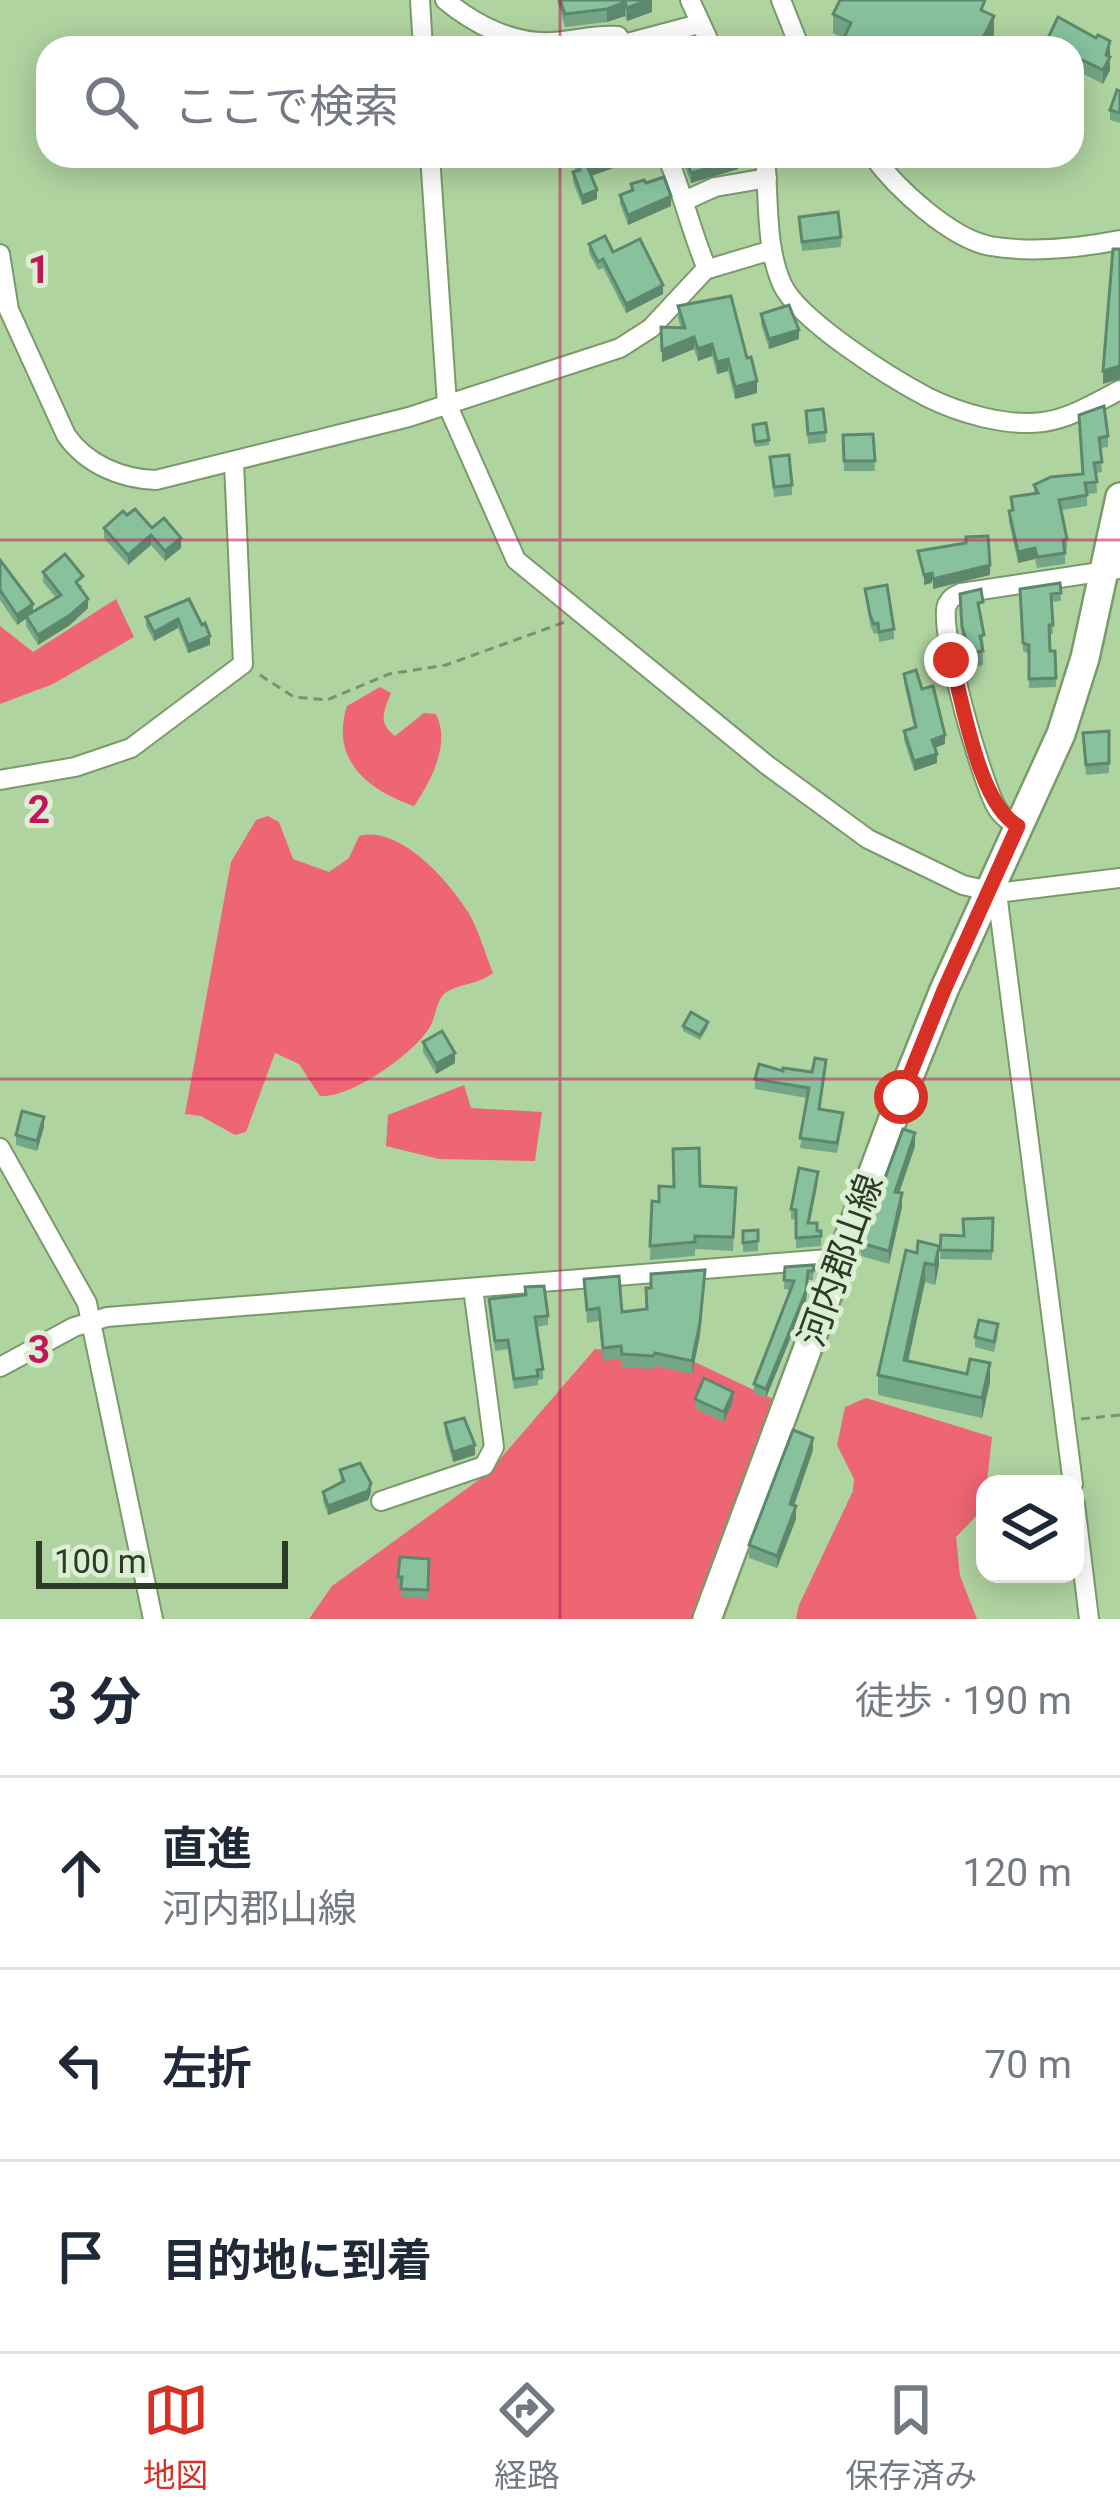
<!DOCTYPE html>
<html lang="ja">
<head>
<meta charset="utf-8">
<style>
	:root { --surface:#fff; --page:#f2f2f3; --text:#1f2937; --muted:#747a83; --line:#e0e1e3; --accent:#d93025 }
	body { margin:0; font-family:Roboto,"Noto Sans JP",sans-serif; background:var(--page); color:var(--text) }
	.controls { position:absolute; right:36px; bottom:36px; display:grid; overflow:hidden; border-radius:24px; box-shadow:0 6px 30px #0003 }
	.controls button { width:108px; height:108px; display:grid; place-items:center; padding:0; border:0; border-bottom:3px solid var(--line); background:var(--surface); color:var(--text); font:60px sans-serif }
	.scale { position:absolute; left:36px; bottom:30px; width:252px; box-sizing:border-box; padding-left:12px; border:6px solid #2c3b26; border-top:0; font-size:33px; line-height:42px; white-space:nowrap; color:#2c3b26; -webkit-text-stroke:9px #dcefd4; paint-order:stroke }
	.stop { position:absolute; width:36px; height:36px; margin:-27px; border:9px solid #d93025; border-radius:50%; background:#fff }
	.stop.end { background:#d93025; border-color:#fff; box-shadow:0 3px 12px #0008 }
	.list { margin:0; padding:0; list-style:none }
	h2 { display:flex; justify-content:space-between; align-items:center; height:156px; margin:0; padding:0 48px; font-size:51px }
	h2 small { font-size:39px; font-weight:400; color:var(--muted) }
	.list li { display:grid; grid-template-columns:78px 1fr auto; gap:36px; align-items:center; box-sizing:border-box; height:192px; padding:0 48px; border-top:3px solid var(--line) }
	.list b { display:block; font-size:45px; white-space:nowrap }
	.list p { margin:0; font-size:39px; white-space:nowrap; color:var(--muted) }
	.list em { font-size:39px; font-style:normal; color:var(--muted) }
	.icon { flex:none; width:66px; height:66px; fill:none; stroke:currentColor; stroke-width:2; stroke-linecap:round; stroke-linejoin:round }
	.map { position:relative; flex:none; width:1120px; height:1619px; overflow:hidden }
	.search { position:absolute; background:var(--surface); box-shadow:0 6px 30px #0003; left:36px; right:36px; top:36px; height:132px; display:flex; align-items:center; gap:30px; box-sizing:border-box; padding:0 42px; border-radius:36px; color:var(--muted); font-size:45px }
	.sheet { height:732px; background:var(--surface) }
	nav { display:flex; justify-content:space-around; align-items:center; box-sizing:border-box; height:168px; border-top:3px solid var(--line); background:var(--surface); font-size:33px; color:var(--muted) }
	nav a { display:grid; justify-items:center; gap:6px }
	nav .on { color:var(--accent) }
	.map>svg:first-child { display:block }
	.forest { fill:#ee6574 }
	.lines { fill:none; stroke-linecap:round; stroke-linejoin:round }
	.minor-casing { stroke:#799b6a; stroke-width:22 }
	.secondary-casing { stroke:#799b6a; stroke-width:32 }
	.path { stroke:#79946d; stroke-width:3; stroke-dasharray:9 6; stroke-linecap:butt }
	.minor { stroke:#fff; stroke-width:18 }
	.secondary { stroke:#fff; stroke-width:27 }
	.wall { fill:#74a787 }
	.shaded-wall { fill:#5e886e }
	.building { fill:#87c29d; stroke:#5e886e; stroke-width:3 }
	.route { stroke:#d93025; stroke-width:15 }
	.grid { fill:none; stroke:#c2185b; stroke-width:3; stroke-opacity:0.55 }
	.labels { text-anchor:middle; stroke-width:10; stroke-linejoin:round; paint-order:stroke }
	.street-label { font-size:36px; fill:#2c3b26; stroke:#dcefd4 }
	.grid-label { font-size:39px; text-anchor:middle; font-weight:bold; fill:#c2185b; stroke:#dcefd4; stroke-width:10; stroke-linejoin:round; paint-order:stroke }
</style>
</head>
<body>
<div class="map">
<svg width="1120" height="1619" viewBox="0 0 1120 1619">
	<rect width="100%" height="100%" fill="#b0d4a0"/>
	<g class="forest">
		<path d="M116,599L134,637L53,684L0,704V626L33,652Z"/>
		<path d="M380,687L391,693C384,711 377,723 395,736L424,713L436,714C451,744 431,781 414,806C367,790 330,759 347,706Z"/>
		<path d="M268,816L279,822L293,859L329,872L349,858L359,836C399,825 448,880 468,912C479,930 485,954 493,973C479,984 463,983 448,991C436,998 437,1013 431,1025C417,1052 350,1099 320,1096L299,1064L275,1053L246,1132L235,1135L201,1116L185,1114L231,862L256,820Z"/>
		<path d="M464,1085L471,1108L542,1112L535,1161L439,1159L386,1146L388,1115Z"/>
		<path d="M595,1349L684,1357L790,1407L695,1619H309L332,1586L487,1474Z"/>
		<path d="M866,1398L992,1437L984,1508L956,1537L960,1576L977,1619H796L799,1605L853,1491L854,1479L837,1445L845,1407Z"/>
	</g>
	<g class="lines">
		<g class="minor-casing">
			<g id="minor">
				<path d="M420,0L423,48"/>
				<path d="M445,0C474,24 512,44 551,42C574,41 595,34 618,36L626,48"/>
				<path d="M690,0L712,48"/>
				<path d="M781,0L800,48"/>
				<path d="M624,44L699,24"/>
				<path d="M430,156L447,404L516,560L767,765L868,839L963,885L997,893L1120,878"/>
				<path d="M667,156C683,194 691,231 707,269"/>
				<path d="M765,156C769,197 765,246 782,284C798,320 891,378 927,397C959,413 1007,427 1043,422C1069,419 1097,402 1120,390"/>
				<path d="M873,156C896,188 950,238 990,246C1031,253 1079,248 1120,240"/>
				<path d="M684,201L715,187L767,178"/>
				<path d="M0,254L9,310L66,435C86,464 121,479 156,480L409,417L620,348L651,328L705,270L772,250"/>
				<path d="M0,780L75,767L131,748L243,664L234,463"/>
				<path d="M1019,826C1010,821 1002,817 997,808C982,784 938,629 947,605C951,597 953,597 961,593L1120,569"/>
				<path d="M997,893L1073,1484"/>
				<path d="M0,1148L87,1303L153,1619"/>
				<path d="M0,1367L74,1327L107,1317L841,1258"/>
				<path d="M381,1501L484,1466L494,1447L473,1288"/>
				<path d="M1075,1504L1089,1619"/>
			</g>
		</g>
		<g class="secondary-casing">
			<path id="secondary" d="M707,1619L901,1097L944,990L1061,734L1085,658L1120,497"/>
		</g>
		<g class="path">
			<path d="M260,675L294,697L327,700L389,674L446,665L565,622"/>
			<path d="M1081,1419L1120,1415"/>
		</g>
		<use href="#minor" class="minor"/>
		<use href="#secondary" class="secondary"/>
	</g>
	<g class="wall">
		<path d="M557,0H652V12L627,21L625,16L607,22L565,27Z"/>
		<path d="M986,12L994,36L843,38L833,33V14Z"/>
		<path d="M1096,38L1110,41V70L1103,84L1072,68V48Z"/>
		<path d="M1120,91V123L1110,120V110Z"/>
		<path d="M570,156H630V162L591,176L597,199L582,205L573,182V172L576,171Z"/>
		<path d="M681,156H737L738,169L691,183Z"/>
		<path d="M646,183L671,206L628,225L620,204V195L631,191V184Z"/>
		<path d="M799,217L841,237V247L802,251Z"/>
		<path d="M589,244L613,252L663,294L626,313L603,268L598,270L589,253Z"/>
		<path d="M678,306L757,393L735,399L728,371L717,374L712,356L698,361L694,349L662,362L661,327L681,328L678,318Z"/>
		<path d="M761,314L799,339L769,349L761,324Z"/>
		<path d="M806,411L826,432V442L808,444Z"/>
		<path d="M1079,415L1108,436V447L1100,448L1102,472L1096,473L1097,493L1087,494V506L1061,510L1067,539V550H1065V564L1037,568L1035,559L1018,563L1009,522V511H1011V497L1034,494V485L1082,474Z"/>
		<path d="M753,425L769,440V445L755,447Z"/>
		<path d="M873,434L875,471H844L843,435Z"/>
		<path d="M770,457L792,485V495L774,497Z"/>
		<path d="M127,515L152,528L181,548L165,561L151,545L128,565L104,538V528Z"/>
		<path d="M0,560L33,612L56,598L43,582V572L83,586L80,588L88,608L70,625L38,645L26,626V618L17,625L0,600Z"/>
		<path d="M1060,583L1061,601L1052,602L1053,634H1050V651H1055L1056,687L1029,688V654L1023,651L1020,589Z"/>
		<path d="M865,589L894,629V639L879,642L878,633L874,634L870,625Z"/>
		<path d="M960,594L983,617H981L984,650H983V665L970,668L962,641Z"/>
		<path d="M189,599L210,645L188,653L178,628L154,641L146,626V617Z"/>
		<path d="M904,674L922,689L945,744L934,748L937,763L914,771L904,740V731L914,727L904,683Z"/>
		<path d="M1109,731V773L1086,775L1083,743Z"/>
		<path d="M683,1026L708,1027L700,1040L683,1031Z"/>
		<path d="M423,1042L455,1063L436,1074L423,1052Z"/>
		<path d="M826,1069L820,1109L843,1123L837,1153L800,1148L807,1098L755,1089V1079L783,1071L812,1072Z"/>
		<path d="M44,1127L37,1151L16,1145V1135Z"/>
		<path d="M915,1146L899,1193L902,1207L889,1264L861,1256V1243Z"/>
		<path d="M818,1182L810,1223L817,1231H821V1246L796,1248V1220L791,1219V1209Z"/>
		<path d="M700,1186L736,1188L733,1251L695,1249V1256L650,1260L652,1201L659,1202Z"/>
		<path d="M993,1218L992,1260L940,1259L941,1235L964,1236Z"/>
		<path d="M758,1230V1251L743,1252V1231Z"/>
		<path d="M906,1250L939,1265L935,1285L925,1282L908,1361L990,1382L982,1418L878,1395V1375Z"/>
		<path d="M814,1265L813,1280H808L806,1300L766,1398L754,1393V1384L791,1290L784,1289L785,1267Z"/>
		<path d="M584,1279L622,1312L646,1309L705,1282L700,1335L692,1374L655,1366L653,1369L622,1367L621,1359L603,1361L599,1321L587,1323Z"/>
		<path d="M489,1299L548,1316V1325L536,1327L543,1369V1379L538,1380V1385L514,1389L508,1349L495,1351Z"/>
		<path d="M998,1334L994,1352L975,1347V1337Z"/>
		<path d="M695,1399L733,1401L724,1422L695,1409Z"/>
		<path d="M445,1423L475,1455L453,1462L445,1433Z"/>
		<path d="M813,1450L794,1506L796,1519L777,1568L749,1558V1545Z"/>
		<path d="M340,1470L371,1492L368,1500L328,1515L323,1501V1492L341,1483Z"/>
		<path d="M400,1557L429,1559L428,1599L401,1597V1586H398Z"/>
	</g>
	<g class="shaded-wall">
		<path d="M648,0H652V12L627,21V8Z"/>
		<path d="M625,2V16L607,22V9Z"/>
		<path d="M994,16V36L988,48H978Z"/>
		<path d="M1110,41V70L1103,84V70Z"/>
		<path d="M620,156H630V162L588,177V168Z"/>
		<path d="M738,160V169L691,183V173Z"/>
		<path d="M597,190V199L582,205V196Z"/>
		<path d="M671,196V206L628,225V215Z"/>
		<path d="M663,285V294L626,313V304Z"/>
		<path d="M799,330V339L769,349V339Z"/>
		<path d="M694,337V349L662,362V350Z"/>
		<path d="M712,344V356L698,361V349Z"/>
		<path d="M728,359V371L717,374V362Z"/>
		<path d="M1120,366V379L1103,384V371Z"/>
		<path d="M757,381V393L735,399V387Z"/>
		<path d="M151,535V545L128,565V555Z"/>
		<path d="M181,538V548L165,561V551Z"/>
		<path d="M1035,548V559L1018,563V552Z"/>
		<path d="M990,565V575L933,589V579Z"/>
		<path d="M932,573V583L924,585V575Z"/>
		<path d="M88,599V608L70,625L38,645V635Z"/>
		<path d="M33,604V614L17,625V615Z"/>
		<path d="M178,619V628L154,641V632Z"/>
		<path d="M210,636V645L188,653V645Z"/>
		<path d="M945,735V744L932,749V740Z"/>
		<path d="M937,754V763L914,771V761Z"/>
		<path d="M455,1053V1063L436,1074V1064Z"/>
		<path d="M44,1117V1127L37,1151V1141Z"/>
		<path d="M915,1133V1146L895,1205V1192Z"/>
		<path d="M902,1193V1207L889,1264V1251Z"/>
		<path d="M939,1246V1265L935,1285V1265Z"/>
		<path d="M925,1263V1282L904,1380V1360Z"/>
		<path d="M705,1270L700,1335L692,1374V1361Z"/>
		<path d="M808,1271L806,1300L766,1398V1389Z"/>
		<path d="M990,1363V1382L982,1418V1398Z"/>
		<path d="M733,1392V1401L724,1422V1412Z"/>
		<path d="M813,1438V1450L790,1517V1504Z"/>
		<path d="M475,1445V1455L453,1462V1452Z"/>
		<path d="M371,1483V1492L368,1500L328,1515V1506Z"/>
		<path d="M796,1506V1519L777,1568V1556Z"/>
	</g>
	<g class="building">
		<path d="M560,0H648L627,8L625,2L607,9L565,14Z"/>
		<path d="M840,0H985L981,10L994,16L978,48H839L851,23L833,14Z"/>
		<path d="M1058,17L1096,38L1098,35L1110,41L1106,55L1110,57L1103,70L1072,55V48H1043Z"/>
		<path d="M596,40L597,48H530Z"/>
		<path d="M1117,90L1120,91V113L1110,110Z"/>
		<path d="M574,156H620L588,168L597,190L582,196L573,172L580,170Z"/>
		<path d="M685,156H737L738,160L691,173Z"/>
		<path d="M664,177L671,196L628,215L620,195L633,190L631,184L644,180L646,183Z"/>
		<path d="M838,212L841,237L802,242L799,217Z"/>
		<path d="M605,236L613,252L640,239L663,285L626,304L603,259L598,262L589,244Z"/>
		<path d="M1113,249H1120V366L1103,371Z"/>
		<path d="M731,296L747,358L751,357L757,381L735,387L728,359L717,362L712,344L698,349L694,337L662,350L661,327L685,328L678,306Z"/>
		<path d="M789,305L799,330L769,339L761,314Z"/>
		<path d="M1104,406L1108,436L1099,438L1102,462L1094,463L1097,482L1085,483L1087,495L1059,500L1067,539L1063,540L1065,553L1037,557L1035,548L1018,552L1009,511L1013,510L1011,497L1038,493L1034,485L1051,477L1083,474L1079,415Z"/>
		<path d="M823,409L826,432L808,434L806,411Z"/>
		<path d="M766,423L769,440L755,442L753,425Z"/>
		<path d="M873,434L875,461H844L843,435Z"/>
		<path d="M789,455L792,485L774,487L770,457Z"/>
		<path d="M135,509L152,528L164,518L181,538L165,551L151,535L128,555L104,528L123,511L127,515Z"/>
		<path d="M988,536L990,565L933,579L932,573L924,575L918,551L966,543V537Z"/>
		<path d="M65,554L83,576L76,582L88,599L70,615L38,635L26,616L61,595L43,572Z"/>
		<path d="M0,560L33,604L17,615L0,590Z"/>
		<path d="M1060,583L1061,593L1051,594L1053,625H1049L1050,651H1055L1056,678L1029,679V645L1023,643L1020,589Z"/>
		<path d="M887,585L894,629L879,632L878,623L874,624L870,615L865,589Z"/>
		<path d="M981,589L983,602L978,603L984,635L980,636L983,651L970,653L962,627L960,594Z"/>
		<path d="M189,599L202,625L205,623L210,636L188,645L178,619L154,632L146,617Z"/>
		<path d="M916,670L922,689L933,686L945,735L932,740L937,754L914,761L904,731L916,727L904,674Z"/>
		<path d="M1109,731V763L1086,765L1083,733Z"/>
		<path d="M691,1012L708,1022L700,1035L683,1026Z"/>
		<path d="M442,1031L455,1053L436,1064L423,1042Z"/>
		<path d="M815,1058L826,1060L819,1109L843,1113L837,1143L800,1138L809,1088L755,1079L759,1064L783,1071V1068L812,1072Z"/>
		<path d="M22,1111L44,1117L37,1141L16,1135Z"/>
		<path d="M903,1129L915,1133L895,1192L902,1193L889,1251L861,1243Z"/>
		<path d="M699,1148L700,1186L736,1188L733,1237L695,1236V1242L650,1246L652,1201L659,1202V1186L674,1187L673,1149Z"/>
		<path d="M799,1168L818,1172L808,1223H817V1231H821V1236L796,1238V1210L791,1209Z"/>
		<path d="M993,1218L992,1251L940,1250L941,1235L964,1236L963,1219Z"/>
		<path d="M758,1230V1241L743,1243V1231Z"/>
		<path d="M918,1241L939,1246L935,1265L925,1263L904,1360L967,1374L970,1359L990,1363L982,1398L878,1375L906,1250L917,1253Z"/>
		<path d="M814,1265L813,1271H808L806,1291L766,1389L754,1384L794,1281L784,1280L785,1267Z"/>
		<path d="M705,1270L700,1322L692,1361L655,1353L653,1356L622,1354L621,1346L603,1348L599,1308L587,1310L584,1279L619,1276L622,1312L647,1309L646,1288H651V1274Z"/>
		<path d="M544,1286L548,1316L535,1317L543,1369L537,1370L538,1376L514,1379L508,1340L495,1341L489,1299L526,1295L525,1287Z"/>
		<path d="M979,1320L998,1324L994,1342L975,1337Z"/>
		<path d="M704,1378L733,1392L724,1412L695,1399Z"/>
		<path d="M464,1418L475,1445L453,1452L445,1423Z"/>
		<path d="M793,1430L813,1438L790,1504L796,1506L777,1556L749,1545Z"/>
		<path d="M360,1463L371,1483L368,1491L328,1506L323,1492L344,1481L340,1470Z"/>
		<path d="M400,1557L429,1559L428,1590L401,1589L402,1577H398Z"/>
	</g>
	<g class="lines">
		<path class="route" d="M901,1097L944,990L1018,826C978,803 964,705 951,660"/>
	</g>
	<path class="grid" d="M560,0V48M560,156V1619M0,540H1120M0,1079H1120"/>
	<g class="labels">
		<g class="street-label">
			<text transform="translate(840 1260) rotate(-70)" y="13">河内郡山線</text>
		</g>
	</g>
	<g class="grid-label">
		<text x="39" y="283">1</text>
		<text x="39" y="823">2</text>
		<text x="39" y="1363">3</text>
	</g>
</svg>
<div class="controls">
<button><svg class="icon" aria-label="layers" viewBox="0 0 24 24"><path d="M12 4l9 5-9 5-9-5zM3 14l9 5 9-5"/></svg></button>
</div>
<div class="scale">100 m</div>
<div class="stop" style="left:901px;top:1097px"></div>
<div class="stop end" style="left:951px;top:660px"></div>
<div class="search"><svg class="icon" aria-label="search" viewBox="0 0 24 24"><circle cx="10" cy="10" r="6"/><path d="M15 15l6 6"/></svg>ここで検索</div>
</div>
<section class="sheet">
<h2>3 分<small>徒歩 · 190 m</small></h2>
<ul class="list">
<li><svg class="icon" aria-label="ahead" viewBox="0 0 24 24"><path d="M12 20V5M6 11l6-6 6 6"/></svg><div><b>直進</b><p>河内郡山線</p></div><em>120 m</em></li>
<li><svg class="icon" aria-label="left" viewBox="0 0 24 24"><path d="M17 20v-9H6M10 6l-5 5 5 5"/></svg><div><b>左折</b></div><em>70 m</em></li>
<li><svg class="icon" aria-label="arrive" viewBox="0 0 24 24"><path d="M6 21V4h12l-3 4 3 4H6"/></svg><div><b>目的地に到着</b></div></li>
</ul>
</section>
<nav>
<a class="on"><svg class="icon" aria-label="map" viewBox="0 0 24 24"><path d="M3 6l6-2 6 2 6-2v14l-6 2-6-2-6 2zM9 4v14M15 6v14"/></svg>地図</a>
<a><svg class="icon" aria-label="directions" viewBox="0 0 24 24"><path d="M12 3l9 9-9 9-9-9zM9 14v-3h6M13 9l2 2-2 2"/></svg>経路</a>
<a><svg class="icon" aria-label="saved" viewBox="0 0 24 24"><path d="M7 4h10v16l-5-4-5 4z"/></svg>保存済み</a>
</nav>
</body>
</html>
